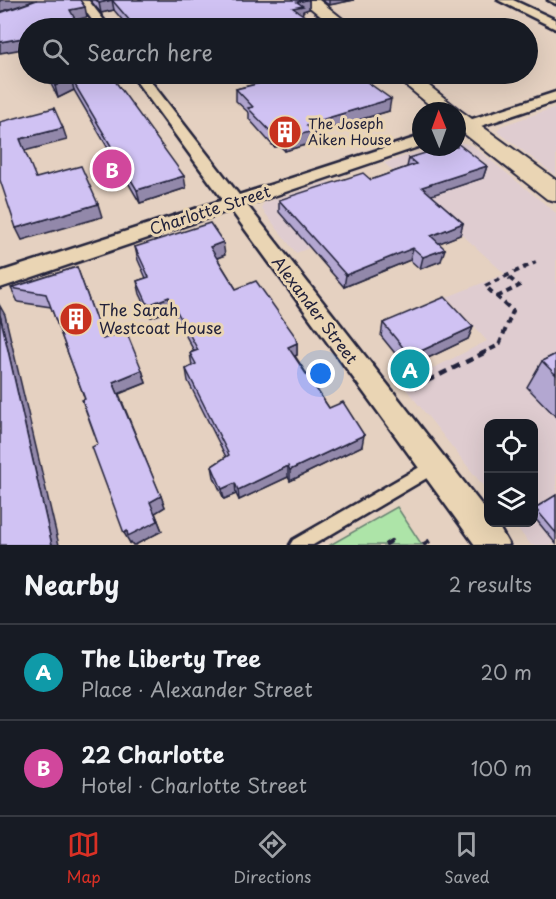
<!DOCTYPE html>
<html lang="en">
<head>
<meta charset="utf-8">
<style>
	:root { --surface:#171b24; --page:#242831; --text:#f1f3f6; --muted:#9ea1a6; --line:#363941; --accent:#d93025 }
	body { margin:0; font-family:"Playpen Sans",sans-serif; background:var(--page); color:var(--text) }
	.controls { position:absolute; right:18px; bottom:18px; display:grid; overflow:hidden; border-radius:12px; box-shadow:0 6px 24px #0002 }
	.controls button { width:54px; height:54px; display:grid; place-items:center; padding:0; border:0; border-bottom:2px solid var(--line); background:var(--surface); color:var(--text); font:30px sans-serif }
	.compass { position:absolute; left:412px; top:102px; width:54px; height:54px; border-radius:50%; background:var(--surface); box-shadow:0 6px 24px #0002; rotate:359deg }
	.you { position:absolute; left:321px; top:374px; width:21px; height:21px; margin:-15px; border:4px solid #fff; border-radius:50%; background:#1a73e8; box-shadow:0 0 0 9px #1a73e833 }
	.badge { display:grid; place-items:center; width:39px; height:39px; border-radius:50%; background:var(--accent); color:#fff; font-size:20px; font-weight:700 }
	.pin { position:absolute; translate:-50% -50%; border:3px solid #fff; box-shadow:0 2px 6px #0006 }
	.list { margin:0; padding:0; list-style:none }
	h2 { display:flex; justify-content:space-between; align-items:center; height:78px; margin:0; padding:0 24px; font-size:26px }
	h2 small { font-size:20px; font-weight:400; color:var(--muted) }
	.list li { display:grid; grid-template-columns:39px 1fr auto; gap:18px; align-items:center; box-sizing:border-box; height:96px; padding:0 24px; border-top:2px solid var(--line) }
	.list b { display:block; font-size:22px; white-space:nowrap }
	.list p { margin:0; font-size:20px; white-space:nowrap; color:var(--muted) }
	.list em { font-size:20px; font-style:normal; color:var(--muted) }
	.icon { flex:none; width:33px; height:33px; fill:none; stroke:currentColor; stroke-width:2; stroke-linecap:round; stroke-linejoin:round }
	.map { position:relative; flex:none; width:556px; height:545px; overflow:hidden }
	.search { position:absolute; background:var(--surface); box-shadow:0 6px 24px #0002; left:18px; right:18px; top:18px; height:66px; display:flex; align-items:center; gap:15px; box-sizing:border-box; padding:0 21px; border-radius:33px; color:var(--muted); font-size:22px }
	.sheet { height:270px; background:var(--surface) }
	nav { display:flex; justify-content:space-around; align-items:center; box-sizing:border-box; height:84px; border-top:2px solid var(--line); background:var(--surface); font-size:16px; color:var(--muted) }
	nav a { display:grid; justify-items:center; gap:3px }
	nav .on { color:var(--accent) }
	.map>svg:first-child { display:block }
	.built { fill:#dfccd0 }
	.green { fill:#ade4a8; stroke:#688372; stroke-width:1.5 }
	.lines { fill:none; stroke-linecap:round; stroke-linejoin:round }
	.lane-casing { stroke:#22223b; stroke-width:5 }
	.street-casing { stroke:#22223b; stroke-width:5 }
	.secondary-casing { stroke:#22223b; stroke-width:4 }
	.path-far1 { stroke:#22223b; stroke-width:4; stroke-dasharray:6 4.5; stroke-linecap:butt }
	.path { stroke:#22223b; stroke-width:4.5; stroke-dasharray:8 6; stroke-linecap:butt }
	.lane { fill:#ead5b4; fill-rule:evenodd }
	.street { fill:#ead5b4; fill-rule:evenodd }
	.secondary { fill:#ead5b4; fill-rule:evenodd }
	.wall { fill:#b3a7d1; stroke:#22223b; stroke-width:1.5 }
	.shaded-wall { fill:#9288aa; stroke:#22223b; stroke-width:1.5 }
	.building { fill:#d0c2f3; stroke:#22223b; stroke-width:1.5 }
	.labels { text-anchor:middle; stroke-width:6; stroke-linejoin:round; paint-order:stroke }
	.far-poi-label { font-size:14px; fill:#22223b; stroke:#ead5b4; text-anchor:start }
	.street-label { font-size:16px; fill:#22223b; stroke:#ead5b4 }
	.poi-label { font-size:16px; fill:#22223b; stroke:#ead5b4; text-anchor:start }
</style>
</head>
<body>
<div class="map">
<svg width="556" height="545" viewBox="0 0 556 545">
	<rect width="100%" height="100%" fill="#e5d1c1"/>
	<filter id="ink" filterUnits="userSpaceOnUse"><feTurbulence type="fractalNoise" baseFrequency=".0167" numOctaves="2"/><feDisplacementMap in="SourceGraphic" scale="12" xChannelSelector="R" yChannelSelector="G"/><feConvolveMatrix kernelMatrix="1 2 1 2 8 2 1 2 1" color-interpolation-filters="sRGB"/></filter>
	<g filter="url(#ink)">
		<g class="built">
			<path d="M556,107V176L497,131L501,126Z"/>
			<path d="M457,141L473,146L556,213V545H531L513,523L534,522V424H488V492L402,384L487,341L447,297L505,274L384,163L433,147H457Z"/>
			<path d="M329,181L368,226L296,253L261,208L264,203Z"/>
		</g>
		<path class="green" d="M397,507L422,545H330Z"/>
		<g class="lines">
			<g class="lane-casing">
				<g id="lane">
					<path d="M548,0H556V4Z"/>
					<path d="M432,460L437,462L439,467L437,472L313,545H290L293,540Z"/>
				</g>
			</g>
			<g class="street-casing">
				<g id="street">
					<path d="M71,0L89,1L110,28H98L81,5Z"/>
					<path d="M498,0H513L556,20V29Z"/>
					<path d="M131,74H145L239,195L421,136V146L247,205L488,513V522H496L509,545H475L231,210L0,288V272L223,200Z"/>
					<path d="M556,92V101L457,134V124Z"/>
				</g>
			</g>
			<g class="secondary-casing">
				<g id="secondary">
					<path d="M301,0H319L354,28H335Z"/>
					<path d="M392,74H414L461,111L556,180V201L547,199L457,128V111H437Z"/>
				</g>
			</g>
			<g class="path-far1">
				<path d="M497,297L519,286L507,276"/>
				<path d="M481,354L499,345L513,311L485,286L536,262"/>
			</g>
			<g class="path">
				<path d="M415,387L484,353"/>
				<path d="M385,545L391,541L394,545"/>
				<path d="M423,545L431,540"/>
			</g>
			<use href="#lane" class="lane"/>
			<use href="#street" class="street"/>
			<use href="#secondary" class="secondary"/>
		</g>
		<g class="wall">
			<path d="M90,0H309V9L303,11L302,15L322,28H129L114,10L101,13Z"/>
			<path d="M322,0H354L329,5Z"/>
			<path d="M46,74H110L186,188L140,203L74,90L58,98Z"/>
			<path d="M274,74H362V75L359,76L389,111L315,133V136H312V143L285,151L280,146L274,147L249,119V113L236,101V89L279,78Z"/>
			<path d="M409,158L487,166L483,178L431,195L463,223L460,235L439,243L441,261L420,269L410,260L344,287L279,212V200L371,180L407,167Z"/>
			<path d="M135,247L225,255L217,258L236,289L297,343V355L295,356L329,408L362,446L290,481L288,477L239,500L236,494L224,499L214,477L212,466L226,457L188,381L186,369L192,366L190,353L194,351L172,310L151,317L140,294L137,281L146,278L138,260Z"/>
			<path d="M77,267L103,339L142,370L146,383L119,394L165,507L155,513L162,531L135,545H133L131,542L130,543L98,444L85,399L51,307L18,302L11,288Z"/>
			<path d="M383,323L473,327L468,339L407,368L381,336Z"/>
			<path d="M556,354V417L527,387L542,361Z"/>
			<path d="M556,495V544L534,517V510L535,508Z"/>
		</g>
		<g class="shaded-wall">
			<path d="M0,0H37L0,12Z"/>
			<path d="M112,0L114,10L101,13L99,3Z"/>
			<path d="M306,0H309V9L303,11L302,16L293,8L297,2Z"/>
			<path d="M329,0H354L329,5Z"/>
			<path d="M85,7L87,17L72,21L70,10Z"/>
			<path d="M28,37V48L0,53V42Z"/>
			<path d="M71,78L74,90L58,98L55,86Z"/>
			<path d="M391,99L389,111L315,133V136H312V143L285,151V139L314,122Z"/>
			<path d="M63,128L67,140L24,151L20,139Z"/>
			<path d="M280,134V146L274,147V135Z"/>
			<path d="M487,166L483,178L420,199L422,187Z"/>
			<path d="M184,176L186,188L140,203L137,190Z"/>
			<path d="M98,204L102,217L22,240L16,228Z"/>
			<path d="M463,223L460,235L427,248L431,236Z"/>
			<path d="M223,242L225,255L211,260L210,247Z"/>
			<path d="M413,248L410,260L344,287L346,275Z"/>
			<path d="M445,249L441,261L420,269L423,257Z"/>
			<path d="M169,297L172,310L151,317L148,305Z"/>
			<path d="M0,306L5,315L59,545H52L0,315Z"/>
			<path d="M473,327L468,339L407,368L410,356Z"/>
			<path d="M297,343V355L288,359V347Z"/>
			<path d="M142,370L146,383L118,394L113,382Z"/>
			<path d="M364,435L362,446L290,481V470Z"/>
			<path d="M288,466V477L239,500L238,490Z"/>
			<path d="M235,483L236,494L224,499L222,489Z"/>
			<path d="M161,496L165,507L155,513L162,531L135,545H133L131,542L130,543L124,533L150,502Z"/>
		</g>
		<g class="building">
			<path d="M37,0H80L85,7L70,10L80,28H28V37L0,42V13Z"/>
			<path d="M96,0H111L99,3Z"/>
			<path d="M112,0H306L297,2L303,6L293,8L322,28H136Z"/>
			<path d="M48,74H110L184,176L137,190L71,78L55,86Z"/>
			<path d="M287,74H356L391,99L314,122L316,124L307,126L313,131L285,139L280,134L274,135L248,108L253,107L236,89L289,76Z"/>
			<path d="M54,108L63,128L20,139L36,178L81,166L98,204L16,228L0,180V122Z"/>
			<path d="M457,143L487,166L422,187L463,223L431,236L445,249L423,257L413,248L346,275L279,200L363,173L371,180L416,164L409,158L445,147H457Z"/>
			<path d="M210,223L223,242L210,247L236,289L256,281L295,336L297,343L288,347L329,408L343,402L364,435L290,470L288,466L238,490L235,483L222,489L212,466L229,455L186,369L196,364L190,353L198,350L169,297L148,305L137,281L149,277L135,247Z"/>
			<path d="M77,267L103,339L126,331L142,370L113,382L161,496L150,502L158,521L128,536L127,531L124,533L92,447L98,444L82,400L85,399L46,294L11,288Z"/>
			<path d="M445,297L473,327L410,356L383,323Z"/>
			<path d="M0,315L52,545H0Z"/>
			<path d="M556,354V375L542,361Z"/>
			<path d="M556,495V533L535,508Z"/>
		</g>
	</g>
	<defs>
		<g id="building-disc" transform="scale(1.725)"><circle r="9.5" fill="#c8321e" stroke="#ead5b4"/><path d="M-4-6H4V6H1V3H-1V6H-4ZM-2.5-4.3h1.7v1.8h-1.7ZM.8-4.3h1.7v1.8H.8ZM-2.5-1h1.7V.8h-1.7ZM.8-1h1.7V.8H.8Z" fill="#fff"/></g>
	</defs>
	<g fill-rule="evenodd">
		<use href="#building-disc" x="285" y="132"/>
		<use href="#building-disc" x="76" y="319"/>
	</g>
	<g class="labels">
		<g class="far-poi-label">
			<text x="308" y="129">The Joseph<tspan x="308" dy="16">Aiken House</tspan></text>
		</g>
		<g class="street-label">
			<text transform="translate(210 210) rotate(-18)" y="6">Charlotte Street</text>
			<text transform="translate(315 310) rotate(53)" y="6">Alexander Street</text>
		</g>
		<g class="poi-label">
			<text x="99" y="316">The Sarah<tspan x="99" dy="18">Westcoat House</tspan></text>
		</g>
	</g>
</svg>
<div class="controls">
<button><svg class="icon" aria-label="locate" viewBox="0 0 24 24"><circle cx="12" cy="12" r="6"/><path d="M12 2v4M12 18v4M2 12h4M18 12h4"/></svg></button>
<button><svg class="icon" aria-label="layers" viewBox="0 0 24 24"><path d="M12 4l9 5-9 5-9-5zM3 14l9 5 9-5"/></svg></button>
</div>
<svg class="compass" viewBox="-18 -18 36 36"><path d="M0-13l5 13h-10z" fill="#e53935"/><path d="M0 13l5-13h-10z" fill="#9ea1a6"/></svg>
<div class="you"></div>
<div class="pin badge" style="left:410px;top:369px;background:#0f9aa8">A</div>
<div class="pin badge" style="left:112px;top:169px;background:#d1479c">B</div>
<div class="search"><svg class="icon" aria-label="search" viewBox="0 0 24 24"><circle cx="10" cy="10" r="6"/><path d="M15 15l6 6"/></svg>Search here</div>
</div>
<section class="sheet">
<h2>Nearby<small>2 results</small></h2>
<ul class="list">
<li><span class="badge" style="background:#0f9aa8">A</span><div><b>The Liberty Tree</b><p>Place · Alexander Street</p></div><em>20 m</em></li>
<li><span class="badge" style="background:#d1479c">B</span><div><b>22 Charlotte</b><p>Hotel · Charlotte Street</p></div><em>100 m</em></li>
</ul>
</section>
<nav>
<a class="on"><svg class="icon" aria-label="map" viewBox="0 0 24 24"><path d="M3 6l6-2 6 2 6-2v14l-6 2-6-2-6 2zM9 4v14M15 6v14"/></svg>Map</a>
<a><svg class="icon" aria-label="directions" viewBox="0 0 24 24"><path d="M12 3l9 9-9 9-9-9zM9 14v-3h6M13 9l2 2-2 2"/></svg>Directions</a>
<a><svg class="icon" aria-label="saved" viewBox="0 0 24 24"><path d="M7 4h10v16l-5-4-5 4z"/></svg>Saved</a>
</nav>
</body>
</html>
